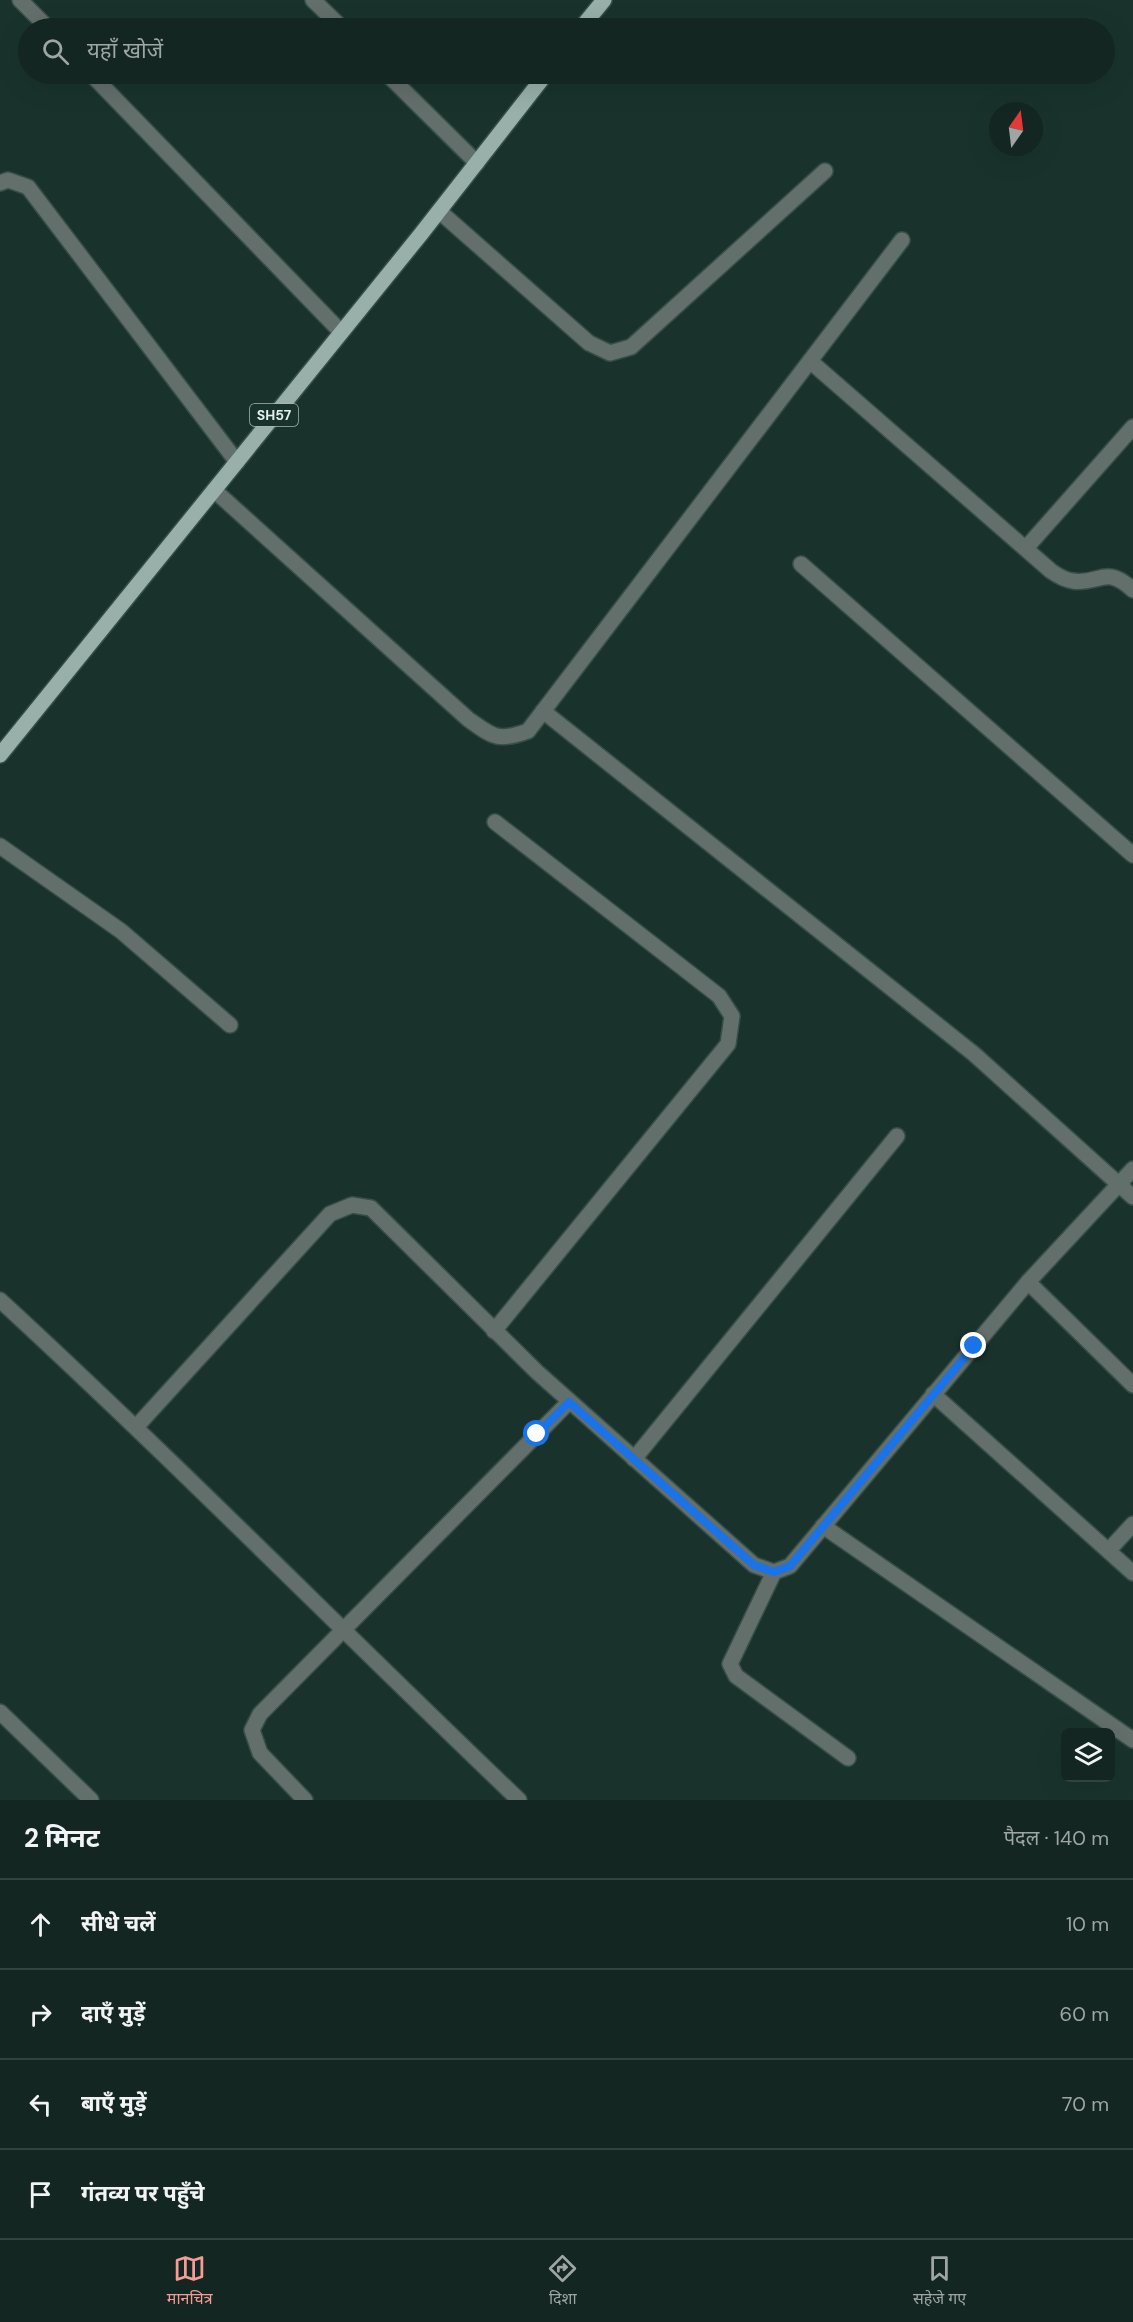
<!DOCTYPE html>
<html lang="hi">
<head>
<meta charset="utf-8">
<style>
	:root { --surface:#132621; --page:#20322e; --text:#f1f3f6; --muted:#9da5a5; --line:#32433f; --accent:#f59c94 }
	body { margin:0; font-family:"DM Sans","Noto Sans Devanagari",sans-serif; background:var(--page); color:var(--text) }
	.controls { position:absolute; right:18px; bottom:18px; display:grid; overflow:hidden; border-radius:9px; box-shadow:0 6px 24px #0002 }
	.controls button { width:54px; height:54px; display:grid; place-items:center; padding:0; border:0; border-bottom:2px solid var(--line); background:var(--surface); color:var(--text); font:30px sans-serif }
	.compass { position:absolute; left:989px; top:102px; width:54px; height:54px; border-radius:50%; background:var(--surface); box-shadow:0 6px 24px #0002; rotate:14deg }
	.stop { position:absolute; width:18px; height:18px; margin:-14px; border:4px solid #1a73e8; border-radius:50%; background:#fff }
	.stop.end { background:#1a73e8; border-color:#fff; box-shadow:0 2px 6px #0008 }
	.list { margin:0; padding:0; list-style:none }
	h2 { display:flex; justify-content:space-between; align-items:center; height:78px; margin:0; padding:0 24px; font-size:26px }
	h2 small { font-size:20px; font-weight:400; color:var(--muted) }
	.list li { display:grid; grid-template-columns:39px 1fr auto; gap:18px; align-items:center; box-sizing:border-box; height:90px; padding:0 24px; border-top:2px solid var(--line) }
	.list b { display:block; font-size:22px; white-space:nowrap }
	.list em { font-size:20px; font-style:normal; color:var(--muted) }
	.icon { flex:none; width:33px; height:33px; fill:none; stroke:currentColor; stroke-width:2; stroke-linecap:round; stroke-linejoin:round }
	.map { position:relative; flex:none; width:1133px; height:1800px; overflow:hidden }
	.search { position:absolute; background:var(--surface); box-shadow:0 6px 24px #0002; left:18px; right:18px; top:18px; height:66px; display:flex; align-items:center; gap:15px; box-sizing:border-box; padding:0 21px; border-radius:33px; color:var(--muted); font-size:22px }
	.sheet { height:438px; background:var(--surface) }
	nav { display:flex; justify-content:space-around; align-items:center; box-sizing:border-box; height:84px; border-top:2px solid var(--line); background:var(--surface); font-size:16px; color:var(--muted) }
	nav a { display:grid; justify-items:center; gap:3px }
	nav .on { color:var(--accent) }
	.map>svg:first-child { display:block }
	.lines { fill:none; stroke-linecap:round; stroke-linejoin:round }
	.street-casing { stroke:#354e47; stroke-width:18 }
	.primary-casing { stroke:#354e47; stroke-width:18 }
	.street { stroke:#636f6b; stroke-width:15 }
	.primary { stroke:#98b0a9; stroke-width:15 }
	.route { stroke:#1a73e8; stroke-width:8 }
	.labels { text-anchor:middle; stroke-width:6; stroke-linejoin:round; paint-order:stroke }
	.shield { fill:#19332c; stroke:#a6b8b2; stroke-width:1.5 }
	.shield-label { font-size:14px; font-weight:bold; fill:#e2f1ec }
</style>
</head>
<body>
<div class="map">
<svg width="1133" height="1800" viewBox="0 0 1133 1800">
	<rect width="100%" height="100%" fill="#19332c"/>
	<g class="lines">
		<g class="street-casing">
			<g id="street">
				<path d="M20,0L48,28"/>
				<path d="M313,0L342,28"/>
				<path d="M91,74L341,332"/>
				<path d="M387,74L477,163"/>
				<path d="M0,183L8,180L28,187L237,462"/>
				<path d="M439,211L589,343L610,353L631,347L825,171"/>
				<path d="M810,361L1051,571C1058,576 1065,580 1073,581C1100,585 1105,564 1133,590"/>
				<path d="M214,490L468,719C493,737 498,742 528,731L902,240"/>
				<path d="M1026,548L1133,427"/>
				<path d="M801,564L1133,855"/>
				<path d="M543,711L974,1054L1133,1197"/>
				<path d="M0,846L121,931L230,1025"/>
				<path d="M1028,1282L1133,1385"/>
				<path d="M0,1300C177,1463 345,1634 519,1800"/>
				<path d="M494,1331L728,1044L732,1016L719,996L495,822"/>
				<path d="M933,1394L1133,1573"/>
				<path d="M137,1426L330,1214L352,1205L371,1208L537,1372L754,1565L774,1572L790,1566L1028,1282L1133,1169"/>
				<path d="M634,1459L897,1136"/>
				<path d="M823,1526L1133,1740"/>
				<path d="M1109,1550L1133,1524"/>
				<path d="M774,1572L730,1664L736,1676L848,1758"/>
				<path d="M0,1712L91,1800"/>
				<path d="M305,1800L260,1753L252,1730L260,1714L569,1402"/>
			</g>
		</g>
		<g class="primary-casing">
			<g id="primary">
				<path d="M581,28L604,0"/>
				<path d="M0,755L421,234L546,74"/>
			</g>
		</g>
		<use href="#street" class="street"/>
		<use href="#primary" class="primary"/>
	</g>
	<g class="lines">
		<path class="route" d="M537,1434L569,1402L754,1565L774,1572L790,1566L974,1346"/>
	</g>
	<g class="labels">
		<rect class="shield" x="250" y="404" width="48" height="22" rx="4.5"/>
		<g class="shield-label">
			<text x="274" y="420">SH57</text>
		</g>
	</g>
</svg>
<div class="controls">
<button><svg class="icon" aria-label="layers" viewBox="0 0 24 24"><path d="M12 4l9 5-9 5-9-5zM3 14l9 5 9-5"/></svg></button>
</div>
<svg class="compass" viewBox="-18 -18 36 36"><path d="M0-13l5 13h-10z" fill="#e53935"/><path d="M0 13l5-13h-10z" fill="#9da5a5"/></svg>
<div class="stop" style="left:537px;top:1434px"></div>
<div class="stop end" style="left:974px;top:1346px"></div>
<div class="search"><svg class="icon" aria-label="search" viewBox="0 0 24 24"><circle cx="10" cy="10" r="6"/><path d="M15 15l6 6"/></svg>यहाँ खोजें</div>
</div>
<section class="sheet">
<h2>2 मिनट<small>पैदल · 140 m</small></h2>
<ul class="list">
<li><svg class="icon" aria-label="ahead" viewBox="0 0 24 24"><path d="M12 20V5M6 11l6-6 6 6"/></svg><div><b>सीधे चलें</b></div><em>10 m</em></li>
<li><svg class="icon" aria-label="right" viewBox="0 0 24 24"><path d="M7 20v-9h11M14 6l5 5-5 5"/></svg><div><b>दाएँ मुड़ें</b></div><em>60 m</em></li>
<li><svg class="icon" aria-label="left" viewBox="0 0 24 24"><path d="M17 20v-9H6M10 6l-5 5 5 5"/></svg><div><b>बाएँ मुड़ें</b></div><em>70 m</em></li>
<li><svg class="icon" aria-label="arrive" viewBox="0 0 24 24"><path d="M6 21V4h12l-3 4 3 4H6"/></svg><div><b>गंतव्य पर पहुँचे</b></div></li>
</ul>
</section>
<nav>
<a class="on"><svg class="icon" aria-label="map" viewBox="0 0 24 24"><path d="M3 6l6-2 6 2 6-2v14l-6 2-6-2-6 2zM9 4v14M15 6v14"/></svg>मानचित्र</a>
<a><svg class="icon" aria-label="directions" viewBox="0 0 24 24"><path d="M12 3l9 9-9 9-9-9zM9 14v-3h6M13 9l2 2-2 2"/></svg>दिशा</a>
<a><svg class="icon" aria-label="saved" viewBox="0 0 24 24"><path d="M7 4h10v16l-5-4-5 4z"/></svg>सहेजे गए</a>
</nav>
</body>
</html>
